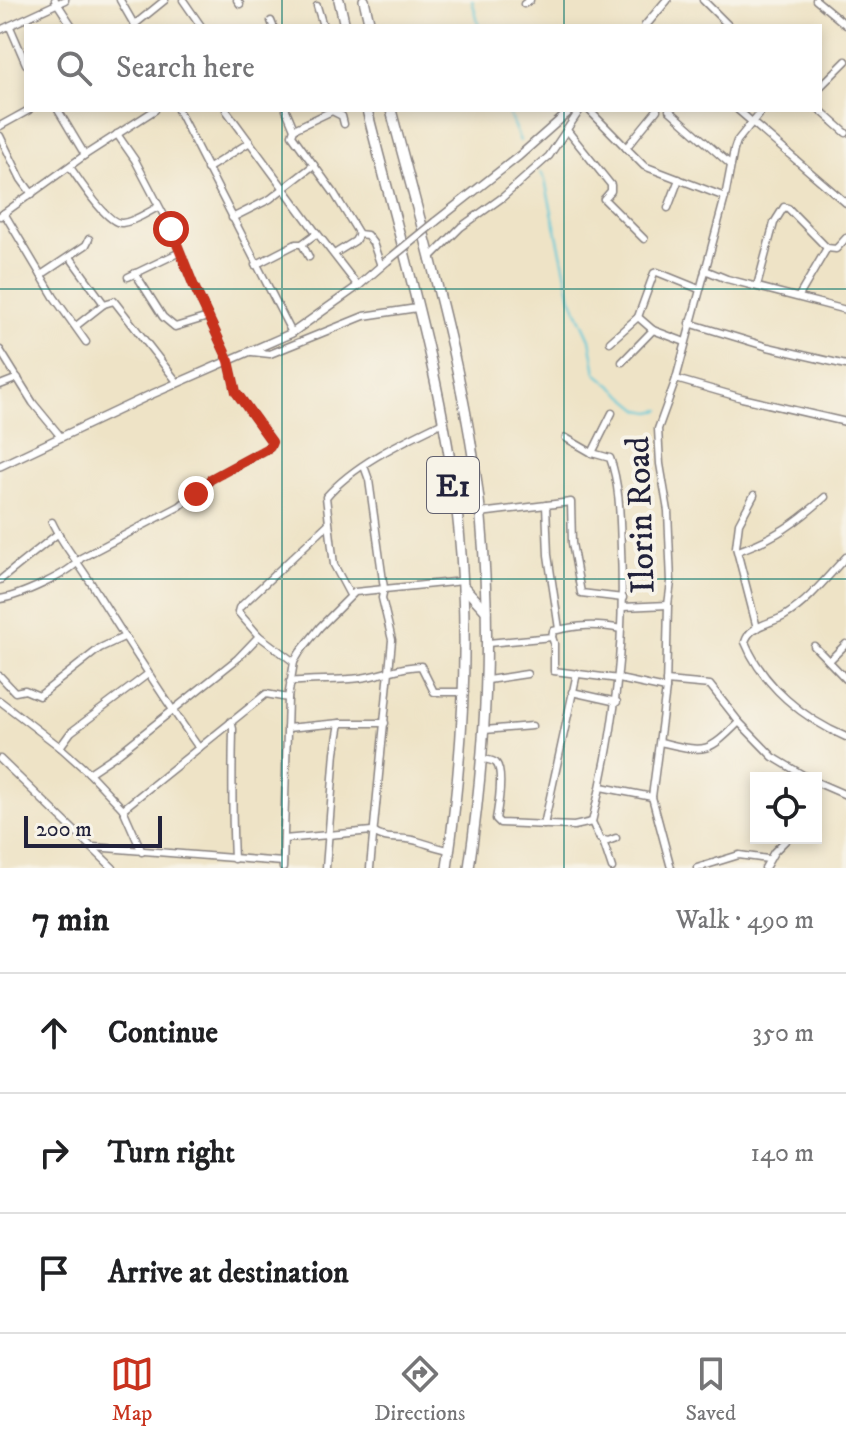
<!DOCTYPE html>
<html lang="en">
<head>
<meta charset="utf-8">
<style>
	:root { --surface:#fff; --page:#f2f2f2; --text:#202124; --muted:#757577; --line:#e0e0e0; --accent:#c8321e }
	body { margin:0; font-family:"IM FELL DW Pica",serif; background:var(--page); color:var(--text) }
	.controls { position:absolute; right:24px; bottom:24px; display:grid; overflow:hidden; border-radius:0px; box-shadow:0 4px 12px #0003 }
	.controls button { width:72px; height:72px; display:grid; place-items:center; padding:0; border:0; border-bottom:2px solid var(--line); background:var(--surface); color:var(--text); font:40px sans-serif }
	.scale { position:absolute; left:24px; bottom:20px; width:138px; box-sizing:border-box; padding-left:8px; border:4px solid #22223b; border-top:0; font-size:22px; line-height:28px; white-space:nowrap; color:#22223b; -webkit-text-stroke:6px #f7f3e8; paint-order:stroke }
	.stop { position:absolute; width:24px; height:24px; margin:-18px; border:6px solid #c8321e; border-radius:50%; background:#fff }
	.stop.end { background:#c8321e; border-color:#fff; box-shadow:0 2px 8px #0008 }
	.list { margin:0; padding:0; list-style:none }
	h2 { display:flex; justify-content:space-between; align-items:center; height:104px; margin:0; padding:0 32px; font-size:34px }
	h2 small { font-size:26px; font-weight:400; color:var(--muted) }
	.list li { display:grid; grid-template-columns:52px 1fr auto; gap:24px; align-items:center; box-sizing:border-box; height:120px; padding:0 32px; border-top:2px solid var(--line) }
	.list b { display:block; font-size:30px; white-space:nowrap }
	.list em { font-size:26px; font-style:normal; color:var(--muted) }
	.icon { flex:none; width:44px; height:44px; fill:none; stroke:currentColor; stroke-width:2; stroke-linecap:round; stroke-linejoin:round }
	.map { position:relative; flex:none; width:846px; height:868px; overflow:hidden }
	.search { position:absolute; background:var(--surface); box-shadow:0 4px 12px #0003; left:24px; right:24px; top:24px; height:88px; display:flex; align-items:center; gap:20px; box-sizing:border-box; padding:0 28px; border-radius:0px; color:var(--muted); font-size:30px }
	.sheet { height:464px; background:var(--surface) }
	nav { display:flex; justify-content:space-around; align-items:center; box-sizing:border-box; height:112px; border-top:2px solid var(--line); background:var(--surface); font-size:22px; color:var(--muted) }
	nav a { display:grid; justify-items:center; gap:4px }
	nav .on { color:var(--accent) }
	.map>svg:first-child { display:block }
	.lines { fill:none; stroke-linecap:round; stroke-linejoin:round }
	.stream { stroke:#5dc7d9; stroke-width:2 }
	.minor-casing { stroke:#888280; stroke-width:9 }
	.major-casing { stroke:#888280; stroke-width:10 }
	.highway-casing { stroke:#888280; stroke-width:12 }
	.minor { stroke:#fff; stroke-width:6 }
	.major { stroke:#fff; stroke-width:7 }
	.highway { stroke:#fff; stroke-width:9 }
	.major-bridge-casing { stroke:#888280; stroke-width:10; stroke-linecap:butt }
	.major-bridge { stroke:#fff; stroke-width:7 }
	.route { stroke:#c8321e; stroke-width:10 }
	.grid { fill:none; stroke:#0f766e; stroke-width:2; stroke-opacity:0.55 }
	.labels { text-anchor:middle; stroke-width:8; stroke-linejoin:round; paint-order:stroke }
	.shield { fill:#f7f3e8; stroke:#62616f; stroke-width:2 }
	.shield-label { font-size:32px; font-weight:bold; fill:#22223b }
	.street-label { font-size:34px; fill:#22223b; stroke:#f7f3e8 }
</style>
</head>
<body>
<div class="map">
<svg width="846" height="868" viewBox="0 0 846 868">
	<rect width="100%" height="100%" fill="#f7f3e8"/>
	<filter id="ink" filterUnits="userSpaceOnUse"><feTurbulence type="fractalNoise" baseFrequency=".0125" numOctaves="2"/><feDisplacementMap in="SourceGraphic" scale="16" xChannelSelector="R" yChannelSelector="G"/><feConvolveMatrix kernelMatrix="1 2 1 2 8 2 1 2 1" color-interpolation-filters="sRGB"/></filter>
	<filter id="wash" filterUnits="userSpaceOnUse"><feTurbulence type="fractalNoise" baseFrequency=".006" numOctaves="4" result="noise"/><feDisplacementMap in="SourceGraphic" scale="32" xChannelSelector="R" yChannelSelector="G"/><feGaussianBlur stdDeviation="1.8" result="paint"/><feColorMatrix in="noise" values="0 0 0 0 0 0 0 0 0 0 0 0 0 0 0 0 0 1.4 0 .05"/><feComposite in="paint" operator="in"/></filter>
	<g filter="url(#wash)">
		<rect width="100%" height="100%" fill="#eee3c6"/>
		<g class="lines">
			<g class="stream">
				<path d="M472,0L479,26"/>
				<path d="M507,110L520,141"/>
				<path d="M541,172L545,180L571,298L590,339L596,373L641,410L651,412L661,410"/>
			</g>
		</g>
	</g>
	<g filter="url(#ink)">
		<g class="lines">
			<g class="minor-casing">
				<g id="minor">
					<path d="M55,0L72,26"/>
					<path d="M120,0L135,26"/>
					<path d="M183,0L201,26"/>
					<path d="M237,0L240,4"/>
					<path d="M703,0L729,26"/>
					<path d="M816,0L846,25"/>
					<path d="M524,4L530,0"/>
					<path d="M317,6L323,26"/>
					<path d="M271,21L273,26"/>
					<path d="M134,25L165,0"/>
					<path d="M10,27L26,64"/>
					<path d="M0,30L65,0"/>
					<path d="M820,87L846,61"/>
					<path d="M58,110L85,155"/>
					<path d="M178,110L292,333"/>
					<path d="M226,110L318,235"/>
					<path d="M286,110L294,129L292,135L334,193L359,234L367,235L373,243L381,266"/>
					<path d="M589,110L644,166L725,197"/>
					<path d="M669,110L731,165"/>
					<path d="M738,110L846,203"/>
					<path d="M820,110L846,133"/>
					<path d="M0,126L29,110"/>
					<path d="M294,129L332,111L342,116L344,124"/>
					<path d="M567,130L611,185V191L604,199L644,239"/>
					<path d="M0,136L21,179L32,194"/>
					<path d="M626,148L657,110"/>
					<path d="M70,167C79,180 108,225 122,223C134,222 148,212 158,207"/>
					<path d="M207,169L250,142"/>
					<path d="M668,208L679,179"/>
					<path d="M4,213L54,297L86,342"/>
					<path d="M0,216L85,155L155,110"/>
					<path d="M232,218L270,199L314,165"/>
					<path d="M302,244L309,257"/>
					<path d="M334,254L355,241L359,234"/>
					<path d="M70,257L104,304"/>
					<path d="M429,259L461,227L503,197L549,156L580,110"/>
					<path d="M255,265L296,244H302L317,233L358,286"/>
					<path d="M705,270L727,279L846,310"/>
					<path d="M135,273L163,317L175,327L208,317"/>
					<path d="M41,275L86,245L89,239"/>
					<path d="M128,277L180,252"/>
					<path d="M757,286L774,223L784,207L788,208L827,248L836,249L846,238"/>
					<path d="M799,296L827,248"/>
					<path d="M638,317L653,330L685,342"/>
					<path d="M689,323L768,347L846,365"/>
					<path d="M76,326L104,304L114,301L178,383"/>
					<path d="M610,342L638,317L654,273L657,272L699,289"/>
					<path d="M0,350L33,403L61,437"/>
					<path d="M252,352L270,354L364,316L417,308"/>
					<path d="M622,362L653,330"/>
					<path d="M676,379L742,398L846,422"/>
					<path d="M0,385L18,378"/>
					<path d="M566,438L592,453L610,458C620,485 620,520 621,549C625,644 615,730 592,822L600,839L608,841L616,838"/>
					<path d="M592,453L612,413"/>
					<path d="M364,466L369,480L384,588L382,598L392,640L370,868"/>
					<path d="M754,495L739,523L736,547L757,628"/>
					<path d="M546,505L548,555L559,629"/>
					<path d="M480,513L571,502L572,543L581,593L623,598"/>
					<path d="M52,522C62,544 78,562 91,583C126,639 161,694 199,748"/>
					<path d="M738,551C775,538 796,523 825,497"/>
					<path d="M846,557C827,577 809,601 786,615C772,624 750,624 745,642C763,686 804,719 846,737"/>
					<path d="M0,580L56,535"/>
					<path d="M350,595L334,565L326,497C354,464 404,441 443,422"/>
					<path d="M0,599C19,596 70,574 81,558L180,506L211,479L270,447L272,442L236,392L229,361L193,284L171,229L135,160L117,134"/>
					<path d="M623,607L668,605"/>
					<path d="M552,637L554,643V671L619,679L666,689"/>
					<path d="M488,643L552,637L553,631C579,625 595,624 621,629"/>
					<path d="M814,646L846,679"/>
					<path d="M829,661L846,644"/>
					<path d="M294,662L259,636L238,612L239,608L328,524"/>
					<path d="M0,676L15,692L25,690L39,696L100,648L124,637"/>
					<path d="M488,680L527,674"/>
					<path d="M666,681L710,685L739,722L773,757L808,778"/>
					<path d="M290,682C313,679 337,681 360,678C381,676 399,666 421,666L434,692H465"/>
					<path d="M572,692L617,702"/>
					<path d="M0,701L60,747L89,773L123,809L142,852"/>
					<path d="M231,721L233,729C232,773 232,816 234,859"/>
					<path d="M287,728L340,723H385"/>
					<path d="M485,730L532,726"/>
					<path d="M660,742C705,752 706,755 739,722"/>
					<path d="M60,747L71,732L148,674"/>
					<path d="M0,759L113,868"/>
					<path d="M482,759C485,759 494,761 496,763C504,771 498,808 496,819L500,823L574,826L592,822"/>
					<path d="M89,773L119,753L237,659L259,636"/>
					<path d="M816,782L846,795"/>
					<path d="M601,787L652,797"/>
					<path d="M123,809L266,694L288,698"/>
					<path d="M544,825L577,673"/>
					<path d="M284,839L372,831C386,842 401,836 417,841C428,844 437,848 449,850"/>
					<path d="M603,841L612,868"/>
					<path d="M93,847L283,862"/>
					<path d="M283,868L288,698L294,662L300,652L320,627L355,592L463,581"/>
					<path d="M326,868L335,752L340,723"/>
					<path d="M671,868L652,797L666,689L668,605L671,582L668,511L660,464L658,429L676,379L725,197L734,150L737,141L762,110"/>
					<path d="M697,868L739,855L768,859"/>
					<path d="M765,868L774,852L788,838"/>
				</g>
			</g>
			<g class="major-casing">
				<g id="major">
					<path d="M645,26L667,0"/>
					<path d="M435,222L519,156L571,110"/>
					<path d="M0,466L150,395L292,333L358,286L387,261"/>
				</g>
			</g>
			<g class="highway-casing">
				<g id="highway">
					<path d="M339,0L345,26"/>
					<path d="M364,0L370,26"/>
					<path d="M367,110C402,248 445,387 459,530C470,644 463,755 447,868"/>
					<path d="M391,110C426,244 467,379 481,518C492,638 486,748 469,868"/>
					<path d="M464,587L486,611"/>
				</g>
			</g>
			<use href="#minor" class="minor"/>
			<use href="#major" class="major"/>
			<use href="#highway" class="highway"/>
			<g class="major-bridge-casing">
				<path id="major-bridge" d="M387,261L435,222"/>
			</g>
			<use href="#major-bridge" class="major-bridge"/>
		</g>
	</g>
	<g class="lines" filter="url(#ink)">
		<path class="route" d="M171,229L193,284L229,361L236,392L272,442L270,447L211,479L196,494"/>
	</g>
	<path class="grid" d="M282,0V26M564,0V26M282,110V868M564,110V868M0,289H846M0,579H846"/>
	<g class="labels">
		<rect class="shield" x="427" y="457" width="52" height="56" rx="6"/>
		<g class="shield-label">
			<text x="453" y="496">E1</text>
		</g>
		<g class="street-label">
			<text transform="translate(639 515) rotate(-92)" y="12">Ilorin Road</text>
		</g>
	</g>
</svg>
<div class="controls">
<button><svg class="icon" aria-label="locate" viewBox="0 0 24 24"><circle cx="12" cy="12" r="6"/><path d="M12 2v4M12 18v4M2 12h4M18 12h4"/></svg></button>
</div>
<div class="scale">200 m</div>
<div class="stop" style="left:171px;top:229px"></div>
<div class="stop end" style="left:196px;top:494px"></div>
<div class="search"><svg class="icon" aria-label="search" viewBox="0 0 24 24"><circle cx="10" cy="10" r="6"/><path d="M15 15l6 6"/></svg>Search here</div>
</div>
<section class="sheet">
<h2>7 min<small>Walk · 490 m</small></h2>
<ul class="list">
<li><svg class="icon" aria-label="ahead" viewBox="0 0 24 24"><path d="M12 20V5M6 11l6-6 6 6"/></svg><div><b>Continue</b></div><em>350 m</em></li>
<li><svg class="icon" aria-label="right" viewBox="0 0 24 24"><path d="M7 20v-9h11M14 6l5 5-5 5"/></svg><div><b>Turn right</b></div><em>140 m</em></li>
<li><svg class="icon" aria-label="arrive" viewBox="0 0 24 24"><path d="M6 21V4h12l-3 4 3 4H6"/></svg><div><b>Arrive at destination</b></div></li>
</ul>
</section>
<nav>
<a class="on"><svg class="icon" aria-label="map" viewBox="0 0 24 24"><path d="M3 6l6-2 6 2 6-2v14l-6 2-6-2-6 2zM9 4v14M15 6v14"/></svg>Map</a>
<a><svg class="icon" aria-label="directions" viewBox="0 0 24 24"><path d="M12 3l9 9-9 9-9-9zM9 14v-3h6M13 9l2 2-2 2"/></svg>Directions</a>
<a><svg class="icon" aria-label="saved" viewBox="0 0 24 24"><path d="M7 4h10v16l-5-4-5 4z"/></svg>Saved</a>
</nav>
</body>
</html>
